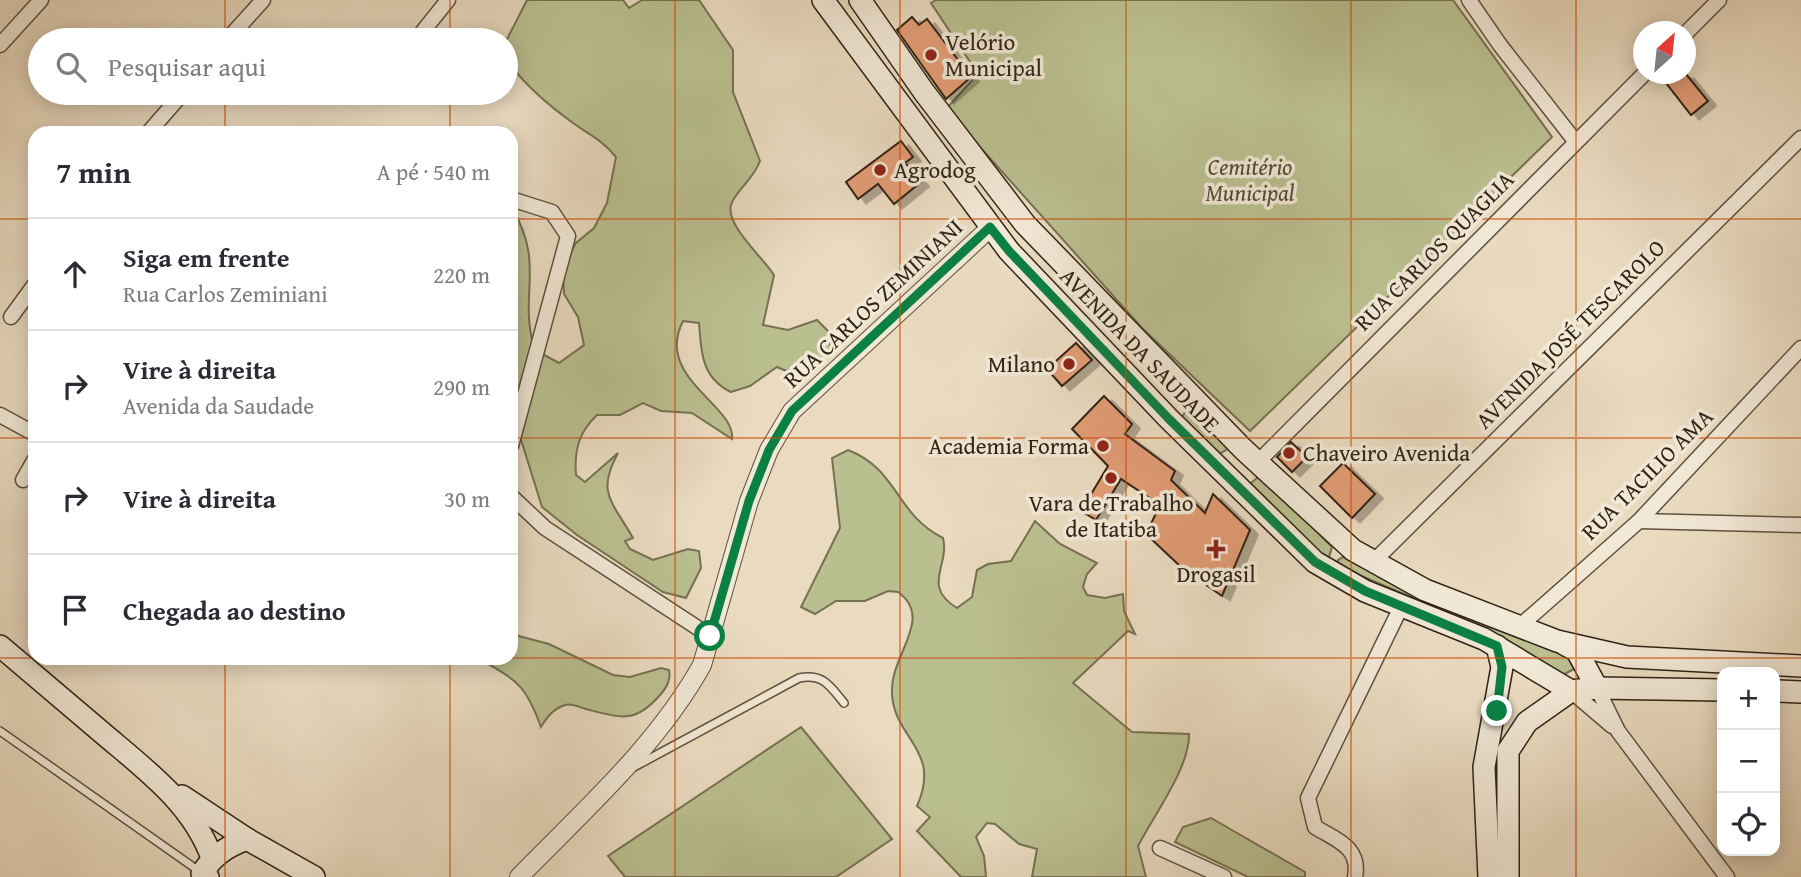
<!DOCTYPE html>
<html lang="pt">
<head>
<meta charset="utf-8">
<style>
	:root { --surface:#fff; --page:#f2f2f3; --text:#2b2b33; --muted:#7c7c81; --line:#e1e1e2 }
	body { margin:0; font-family:"Gentium Book Plus",serif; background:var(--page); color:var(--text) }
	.controls { position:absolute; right:21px; bottom:21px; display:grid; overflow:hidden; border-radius:14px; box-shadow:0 4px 18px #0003 }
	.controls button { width:63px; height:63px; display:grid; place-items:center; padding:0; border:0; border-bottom:2px solid var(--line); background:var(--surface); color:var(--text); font:35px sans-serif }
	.compass { position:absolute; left:1633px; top:21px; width:63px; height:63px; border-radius:50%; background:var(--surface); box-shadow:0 4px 18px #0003; rotate:27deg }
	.stop { position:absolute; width:21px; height:21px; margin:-16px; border:5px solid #0b8043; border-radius:50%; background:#fff }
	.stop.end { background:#0b8043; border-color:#fff; box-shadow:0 2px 7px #0008 }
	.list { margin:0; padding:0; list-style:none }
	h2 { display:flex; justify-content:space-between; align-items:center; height:91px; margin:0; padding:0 28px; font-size:30px }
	h2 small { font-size:23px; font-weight:400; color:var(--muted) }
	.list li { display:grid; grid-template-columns:46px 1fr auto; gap:21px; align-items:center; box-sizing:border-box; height:112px; padding:0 28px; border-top:2px solid var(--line) }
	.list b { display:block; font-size:26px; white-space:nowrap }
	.list p { margin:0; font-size:23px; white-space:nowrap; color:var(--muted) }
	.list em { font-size:23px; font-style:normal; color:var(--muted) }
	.icon { flex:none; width:38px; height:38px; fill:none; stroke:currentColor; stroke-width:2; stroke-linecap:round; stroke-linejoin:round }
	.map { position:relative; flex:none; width:1801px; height:877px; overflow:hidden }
	.search { position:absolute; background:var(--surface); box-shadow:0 4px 18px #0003; left:28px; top:28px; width:490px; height:77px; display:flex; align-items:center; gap:18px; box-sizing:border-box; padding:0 24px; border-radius:38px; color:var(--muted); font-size:26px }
	.panel { position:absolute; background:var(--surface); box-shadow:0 4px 18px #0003; left:28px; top:126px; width:490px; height:539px; border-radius:21px }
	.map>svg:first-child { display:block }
	.green { fill:#babf90; stroke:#757152; stroke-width:2 }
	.building { fill:#e29c74; stroke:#302314; stroke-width:2; filter:url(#shadow) }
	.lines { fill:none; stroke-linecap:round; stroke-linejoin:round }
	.service-casing { stroke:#5e513f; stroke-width:10 }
	.minor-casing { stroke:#5e513f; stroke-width:17 }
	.tertiary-casing { stroke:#5e513f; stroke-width:20 }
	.secondary-casing { stroke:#302314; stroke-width:24 }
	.service { stroke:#f1e8d6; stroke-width:7 }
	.minor { stroke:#f1e8d6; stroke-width:14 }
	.tertiary { stroke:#f1e8d6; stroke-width:18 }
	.secondary { stroke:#f1e8d6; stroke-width:21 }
	.route { stroke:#0b8043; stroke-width:9 }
	.grid { fill:none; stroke:#cc510d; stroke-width:2; stroke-opacity:0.55 }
	.poi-dot { fill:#8f2418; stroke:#f1e8d6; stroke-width:2.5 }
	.labels { text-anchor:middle; stroke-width:7; stroke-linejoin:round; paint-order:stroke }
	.poi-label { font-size:23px; fill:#302314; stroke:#f1e8d6; text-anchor:start }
	.park-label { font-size:23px; font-style:italic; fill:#524a33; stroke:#f1e8d6 }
	.street-label { font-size:23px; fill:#302314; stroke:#f1e8d6 }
</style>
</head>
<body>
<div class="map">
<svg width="1801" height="877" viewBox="0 0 1801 877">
	<defs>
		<filter id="shadow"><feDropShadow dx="8" dy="4.5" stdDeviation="0" flood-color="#0004"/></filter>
	</defs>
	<rect width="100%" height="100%" fill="#eadbc0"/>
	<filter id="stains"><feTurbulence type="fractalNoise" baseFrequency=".00286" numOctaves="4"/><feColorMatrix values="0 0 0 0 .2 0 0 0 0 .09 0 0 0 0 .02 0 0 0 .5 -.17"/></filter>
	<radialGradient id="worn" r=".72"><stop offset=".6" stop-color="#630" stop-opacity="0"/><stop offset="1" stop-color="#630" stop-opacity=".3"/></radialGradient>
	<g class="green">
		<path d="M527,0H623L629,8L642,0H699L733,50V92L760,161C754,178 740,187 732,202C722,223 763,257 774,275L763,325L788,330L817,320L829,332L830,348C813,371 804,380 777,367L750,386L731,392C702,378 701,353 699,323L683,321C654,378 736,405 732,439L692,413L661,411L643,403L620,415H597C579,432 574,450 576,475L585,482L618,453C596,493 612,501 633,538L625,541L630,549L653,560L688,549L699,551L701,568L686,598L663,592L577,535L542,507L518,430L511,435V206C547,266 517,295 535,350L559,363L584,345L578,317L564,294L563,267L576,243L594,228L607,203L616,157C601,139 591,136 573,123C548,105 524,85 506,59V41Z"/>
		<path d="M936,0H1453L1552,137L1250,431L1142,328L946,109L978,74L931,3Z"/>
		<path d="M1192,408L1229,448L1218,455L1182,417L1187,409Z"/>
		<path d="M848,450C899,470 895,514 943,538C950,566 921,586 957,608L972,597L977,570L988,564L1011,561L1035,521L1060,544L1097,563L1087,574L1083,587L1087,595L1105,598L1123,594L1124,611L1135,634L1128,631L1073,683L1132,732L1189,734C1190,767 1154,815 1138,846L1146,877H1032L1037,849L1019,844L995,824L987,823L976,837L984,856L986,877H961L917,831L930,817L917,806C943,748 891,738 892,690C892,653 934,618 898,592L888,591L865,601H836L815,614L801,607L840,528L832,458Z"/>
		<path d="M1258,477L1265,479L1332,547L1329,557L1325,558L1250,488L1251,483Z"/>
		<path d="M1343,557L1415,593L1566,654L1574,669L1561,676L1491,631L1338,566V560Z"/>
		<path d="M511,634L549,644L613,675L630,677L661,668L669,670C671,680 667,687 660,695C635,724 621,718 586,709C579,707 571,703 565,705C553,709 547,717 541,727C525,683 517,681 478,658H511Z"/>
		<path d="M801,727L892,839L836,877H625L608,856Z"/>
		<path d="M1211,818L1305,872V877H1248L1175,842L1183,827Z"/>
	</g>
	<g class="building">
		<path d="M912,17L919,25L927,19L971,77L946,99L897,30Z"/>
		<path d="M1659,74H1686L1708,101L1691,115Z"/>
		<path d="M901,141L913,157L905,163L921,182L894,204L878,184L858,199L846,182Z"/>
		<path d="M1076,343L1092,360L1062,386L1047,369Z"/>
		<path d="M1104,396L1132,424L1125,434L1175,471L1171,480L1205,513L1213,494L1250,530L1222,596L1182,568L1146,534L1160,505L1121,479L1096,520L1081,511L1108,466L1072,429Z"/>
		<path d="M1291,442L1307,457L1292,472L1277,457Z"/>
		<path d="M1343,463L1375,494L1352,518L1320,486Z"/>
	</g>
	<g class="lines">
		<g class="service-casing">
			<g id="service">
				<path d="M0,731L199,871"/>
				<path d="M634,767L799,678C823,673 830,686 844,703"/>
			</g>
		</g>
		<g class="minor-casing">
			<g id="minor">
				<path d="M1469,0L1500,45L1575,141"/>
				<path d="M1686,33L1719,0"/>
				<path d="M227,40L263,0"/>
				<path d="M416,40L448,0"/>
				<path d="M0,45L41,0"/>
				<path d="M148,133L183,93"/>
				<path d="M511,199L552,212L568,236L511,446"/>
				<path d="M11,317L35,284"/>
				<path d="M0,415L35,434"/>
				<path d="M1258,462L1644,74"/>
				<path d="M23,480L35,459"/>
				<path d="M511,496L545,528L710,636"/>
				<path d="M1639,521L1801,525"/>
				<path d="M1372,563L1801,138"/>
				<path d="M1520,626L1639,521L1801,348"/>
				<path d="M1597,688L1618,731L1727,877"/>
				<path d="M1571,691L1612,726"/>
				<path d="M1160,848L1224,877"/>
				<path d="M1355,877C1361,847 1336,840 1315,827L1308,798L1401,607"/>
			</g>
		</g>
		<g class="tertiary-casing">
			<path id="tertiary" d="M519,877C584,810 656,747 702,665L749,501L769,450L792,411L991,227"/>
		</g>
		<g class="secondary-casing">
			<g id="secondary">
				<path d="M823,0L1009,251L1169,419L1315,562L1365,591L1484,639L1571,691L1597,688L1722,690"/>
				<path d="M860,0L924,92L1025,224L1243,449L1353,550L1425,590L1557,641L1627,657L1801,666"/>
				<path d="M1564,644L1577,651L1597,688"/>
				<path d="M0,646C33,674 66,702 99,730C142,767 192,802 212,858"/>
				<path d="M1775,691L1801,692"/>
				<path d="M182,796L247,839L314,877"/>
				<path d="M208,877L202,873C214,855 226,847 247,839"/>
				<path d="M1489,877L1484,767L1502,667L1497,646"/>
				<path d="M1508,877V751L1527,722L1571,691"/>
			</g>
		</g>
		<use href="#service" class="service"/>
		<use href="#minor" class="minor"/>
		<use href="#tertiary" class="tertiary"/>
		<use href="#secondary" class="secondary"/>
	</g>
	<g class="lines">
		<path class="route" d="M710,636L749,501L769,450L792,411L990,227L1009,251L1169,419L1315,562L1365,591L1497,646L1502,667L1497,711"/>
	</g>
	<path class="grid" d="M225,0V40M450,0V40M675,0V877M900,0V877M1126,0V877M1351,0V877M1576,0V877M225,93V133M450,93V133M0,219H35M511,219H1801M0,438H35M511,438H1801M0,658H35M225,658V877M450,658V877M511,658H1801"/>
	<g class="poi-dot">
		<circle cx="931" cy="55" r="7"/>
		<circle cx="880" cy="170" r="7"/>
		<circle cx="1069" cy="364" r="7"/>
		<circle cx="1103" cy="446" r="7"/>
		<circle cx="1289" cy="453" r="7"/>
		<circle cx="1111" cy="478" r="7"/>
		<path d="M1212.5 538.5h7v7h7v7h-7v7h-7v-7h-7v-7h7z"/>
	</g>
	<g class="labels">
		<g class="poi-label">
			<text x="945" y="50">Velório<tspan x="945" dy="26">Municipal</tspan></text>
			<text x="894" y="178">Agrodog</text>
			<text x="1055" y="372" text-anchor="end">Milano</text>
			<text x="1089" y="454" text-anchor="end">Academia Forma</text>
			<text x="1303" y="461">Chaveiro Avenida</text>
			<text x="1111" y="511" text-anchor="middle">Vara de Trabalho<tspan x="1111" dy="26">de Itatiba</tspan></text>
			<text x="1216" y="582" text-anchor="middle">Drogasil</text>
		</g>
		<g class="park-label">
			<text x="1250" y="175">Cemitério<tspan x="1250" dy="26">Municipal</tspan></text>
		</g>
		<g class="street-label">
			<text transform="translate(1434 251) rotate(-45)" y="8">RUA CARLOS QUAGLIA</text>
			<text transform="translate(873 303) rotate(-43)" y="8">RUA CARLOS ZEMINIANI</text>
			<text transform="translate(1570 334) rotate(-45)" y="8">AVENIDA JOSÉ TESCAROLO</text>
			<text transform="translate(1140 350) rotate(46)" y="8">AVENIDA DA SAUDADE</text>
			<text transform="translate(1647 474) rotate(-45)" y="8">RUA TACILIO AMA</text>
		</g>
	</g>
	<rect width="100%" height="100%" filter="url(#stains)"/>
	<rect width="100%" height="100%" fill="url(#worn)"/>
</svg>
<div class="controls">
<button>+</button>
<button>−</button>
<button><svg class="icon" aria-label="locate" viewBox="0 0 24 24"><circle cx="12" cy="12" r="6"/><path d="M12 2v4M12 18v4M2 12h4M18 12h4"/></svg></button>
</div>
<svg class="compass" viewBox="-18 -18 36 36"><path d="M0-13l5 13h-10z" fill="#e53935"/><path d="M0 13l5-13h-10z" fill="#7c7c81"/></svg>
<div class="stop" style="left:710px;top:636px"></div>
<div class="stop end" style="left:1497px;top:711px"></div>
<div class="search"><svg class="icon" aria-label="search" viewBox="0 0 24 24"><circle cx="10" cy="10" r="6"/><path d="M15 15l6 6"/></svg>Pesquisar aqui</div>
<section class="panel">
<h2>7 min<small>A pé · 540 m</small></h2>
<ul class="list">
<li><svg class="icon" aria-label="ahead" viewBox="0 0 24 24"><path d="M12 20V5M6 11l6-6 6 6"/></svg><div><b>Siga em frente</b><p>Rua Carlos Zeminiani</p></div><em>220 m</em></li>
<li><svg class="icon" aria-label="right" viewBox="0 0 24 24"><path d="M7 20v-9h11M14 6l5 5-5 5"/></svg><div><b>Vire à direita</b><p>Avenida da Saudade</p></div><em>290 m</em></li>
<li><svg class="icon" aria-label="right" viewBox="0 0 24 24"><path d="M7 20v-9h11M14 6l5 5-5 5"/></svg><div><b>Vire à direita</b></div><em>30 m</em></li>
<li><svg class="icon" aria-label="arrive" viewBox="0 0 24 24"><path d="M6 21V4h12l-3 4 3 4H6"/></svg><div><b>Chegada ao destino</b></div></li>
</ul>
</section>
</div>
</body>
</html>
